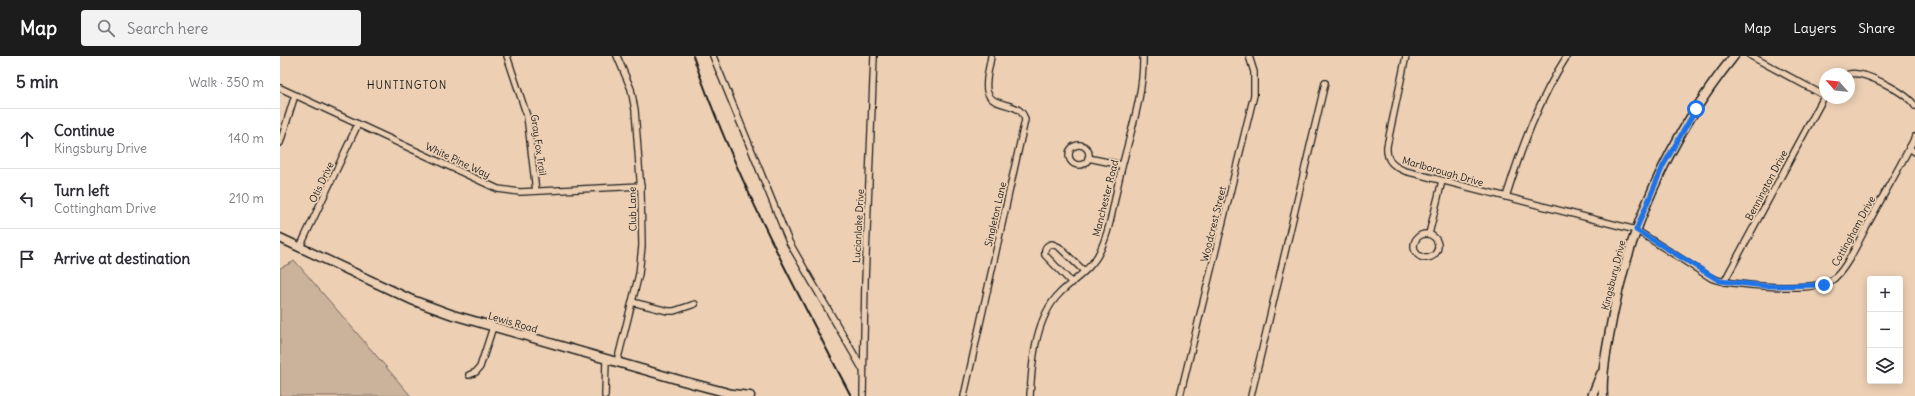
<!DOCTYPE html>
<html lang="en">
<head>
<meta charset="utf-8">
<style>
	:root { --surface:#fff; --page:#f2f2f3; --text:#2b2b33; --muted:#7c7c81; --line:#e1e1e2; --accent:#1c1c1c }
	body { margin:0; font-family:Delius,sans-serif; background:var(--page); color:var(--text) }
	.controls { position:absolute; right:12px; bottom:12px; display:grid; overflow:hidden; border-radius:4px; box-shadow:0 2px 10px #0003 }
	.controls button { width:36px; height:36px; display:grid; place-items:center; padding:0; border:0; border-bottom:1px solid var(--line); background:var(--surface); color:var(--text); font:20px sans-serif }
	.compass { position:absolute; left:1539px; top:12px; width:36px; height:36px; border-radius:50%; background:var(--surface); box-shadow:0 2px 10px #0003; rotate:297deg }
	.stop { position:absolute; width:12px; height:12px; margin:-9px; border:3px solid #1a73e8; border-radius:50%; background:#fff }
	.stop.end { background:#1a73e8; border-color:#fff; box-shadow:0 1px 4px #0008 }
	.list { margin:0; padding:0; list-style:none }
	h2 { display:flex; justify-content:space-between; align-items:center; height:52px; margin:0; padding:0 16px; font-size:17px }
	h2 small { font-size:13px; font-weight:400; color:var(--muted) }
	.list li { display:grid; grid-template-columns:26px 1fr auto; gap:12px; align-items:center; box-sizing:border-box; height:60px; padding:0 16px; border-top:1px solid var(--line) }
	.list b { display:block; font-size:15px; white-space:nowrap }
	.list p { margin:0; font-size:13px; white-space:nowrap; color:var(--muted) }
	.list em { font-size:13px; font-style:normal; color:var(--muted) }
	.icon { flex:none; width:22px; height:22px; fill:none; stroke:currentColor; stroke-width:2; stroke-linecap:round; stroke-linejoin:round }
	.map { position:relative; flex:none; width:1635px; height:340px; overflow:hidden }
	header { display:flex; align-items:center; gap:24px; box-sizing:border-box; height:56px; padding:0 20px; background:var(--accent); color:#fff }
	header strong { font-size:19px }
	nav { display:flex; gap:22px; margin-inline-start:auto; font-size:14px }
	.search { width:280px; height:36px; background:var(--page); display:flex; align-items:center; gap:10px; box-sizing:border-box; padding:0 14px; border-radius:4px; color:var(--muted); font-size:15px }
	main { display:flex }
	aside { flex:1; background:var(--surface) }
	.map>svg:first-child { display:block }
	.green { fill:#cbb29b; stroke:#74675c }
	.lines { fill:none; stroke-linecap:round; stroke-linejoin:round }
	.street-casing { stroke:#1c1c1c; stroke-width:8 }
	.secondary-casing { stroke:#1c1c1c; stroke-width:11 }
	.street { stroke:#edd0b4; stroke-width:5.5 }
	.secondary { stroke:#edd0b4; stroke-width:8 }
	.rail { stroke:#1c1c1c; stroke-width:2 }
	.route { stroke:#1a73e8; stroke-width:5 }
	.labels { text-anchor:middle; stroke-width:3.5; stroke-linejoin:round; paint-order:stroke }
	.street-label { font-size:10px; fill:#1c1c1c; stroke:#edd0b4 }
	.neighbourhood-label { font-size:11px; letter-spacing:1px; fill:#1c1c1c; stroke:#edd0b4 }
</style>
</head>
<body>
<header>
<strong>Map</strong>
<div class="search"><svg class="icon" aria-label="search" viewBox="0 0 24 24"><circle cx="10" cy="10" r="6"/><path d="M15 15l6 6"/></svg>Search here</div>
<nav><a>Map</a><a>Layers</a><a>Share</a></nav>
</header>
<main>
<aside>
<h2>5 min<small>Walk · 350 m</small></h2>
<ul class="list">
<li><svg class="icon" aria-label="ahead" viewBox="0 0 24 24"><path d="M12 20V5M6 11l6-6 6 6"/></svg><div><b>Continue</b><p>Kingsbury Drive</p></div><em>140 m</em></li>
<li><svg class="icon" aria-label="left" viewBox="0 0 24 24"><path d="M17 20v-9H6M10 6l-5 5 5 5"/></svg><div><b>Turn left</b><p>Cottingham Drive</p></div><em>210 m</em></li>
<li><svg class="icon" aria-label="arrive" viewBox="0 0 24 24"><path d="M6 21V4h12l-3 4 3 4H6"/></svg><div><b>Arrive at destination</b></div></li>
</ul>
</aside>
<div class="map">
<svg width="1635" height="340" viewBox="0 0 1635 340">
	<rect width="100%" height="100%" fill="#edd0b4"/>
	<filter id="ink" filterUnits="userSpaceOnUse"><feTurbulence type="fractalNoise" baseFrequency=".025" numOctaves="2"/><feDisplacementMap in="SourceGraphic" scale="8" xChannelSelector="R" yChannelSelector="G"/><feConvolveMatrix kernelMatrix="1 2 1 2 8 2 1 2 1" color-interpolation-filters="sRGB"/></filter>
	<g filter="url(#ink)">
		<path class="green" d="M15,205L131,340H0V212Z"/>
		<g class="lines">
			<g class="street-casing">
				<g id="street">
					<path d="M227,0L247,60L256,135"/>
					<path d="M433,0L509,186L583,314"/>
					<path d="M1126,0L1107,90C1106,105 1113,110 1125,115L1356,174L1431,222C1449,230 1536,236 1551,225C1567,214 1580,181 1590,164C1605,136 1621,109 1635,81"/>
					<path d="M1471,0L1545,40"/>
					<path d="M1569,18C1584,14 1627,37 1635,50"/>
					<path d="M0,32L218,133L240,136L361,130"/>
					<path d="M0,87L15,39"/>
					<circle cx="799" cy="99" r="10"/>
					<path d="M1629,92L1635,96"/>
					<path d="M808,102L842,109"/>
					<path d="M1226,141C1241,93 1259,43 1287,0"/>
					<circle cx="1146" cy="190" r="12"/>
					<path d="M1149,178L1162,125"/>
					<path d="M20,191L78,68"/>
					<path d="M1444,226L1545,39"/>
					<path d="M792,227L765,199C764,193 766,189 772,188L779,191L804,215"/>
					<path d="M352,246L388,255H394L415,248"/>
					<path d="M337,306L359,218L362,190L361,136L355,54L351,33L337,0"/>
					<path d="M189,319L196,316L200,311L213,271"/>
					<path d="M325,340L326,303"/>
					<path d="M583,340L585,225L594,0"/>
					<path d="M684,340L745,64C741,43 710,54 707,34C705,23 710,10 711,0"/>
					<path d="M750,340C752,306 755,262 780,237C793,224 812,213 820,195C831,172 834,144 840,119C849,80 864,40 863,0"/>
					<path d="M900,340L974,39V16L969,0"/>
					<path d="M971,340L1045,27"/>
				</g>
			</g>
			<g class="secondary-casing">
				<g id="secondary">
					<path d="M0,182L132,244L173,259L403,325L452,338L470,340"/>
					<path d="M1312,340L1321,318"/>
					<path d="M1323,340C1321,321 1326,299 1329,280C1346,177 1389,81 1454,0"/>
				</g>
			</g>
			<use href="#street" class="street"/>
			<use href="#secondary" class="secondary"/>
			<path class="rail" d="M413,0C454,118 513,229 571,340"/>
		</g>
	</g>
	<g class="lines" filter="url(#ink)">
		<path class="route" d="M1416,53L1383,110L1356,174L1440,225L1486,230L1544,229"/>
	</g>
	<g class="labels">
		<g class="street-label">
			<text transform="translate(259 89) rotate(82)" y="4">Gray Fox Trail</text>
			<text transform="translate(178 104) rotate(25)" y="4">White Pine Way</text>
			<text transform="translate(1163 115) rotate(16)" y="4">Marlborough Drive</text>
			<text transform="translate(41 126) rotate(-65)" y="4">Otis Drive</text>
			<text transform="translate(1486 129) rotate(-62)" y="4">Bennington Drive</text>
			<text transform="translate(825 142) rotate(-76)" y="4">Manchester Road</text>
			<text transform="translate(352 153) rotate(-91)" y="4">Club Lane</text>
			<text transform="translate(715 158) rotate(-77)" y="4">Singleton Lane</text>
			<text transform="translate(933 168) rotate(-76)" y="4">Woodcrest Street</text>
			<text transform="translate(578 170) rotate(-87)" y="4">Lucianlake Drive</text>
			<text transform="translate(1573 175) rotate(-61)" y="4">Cottingham Drive</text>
			<text transform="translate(1333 219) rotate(-76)" y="4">Kingsbury Drive</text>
			<text transform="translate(233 266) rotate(16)" y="4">Lewis Road</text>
		</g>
		<g class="neighbourhood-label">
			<text x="127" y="33">HUNTINGTON</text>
		</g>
	</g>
</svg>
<div class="controls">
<button>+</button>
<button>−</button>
<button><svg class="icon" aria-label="layers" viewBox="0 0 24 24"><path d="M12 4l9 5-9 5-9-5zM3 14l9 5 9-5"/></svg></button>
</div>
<svg class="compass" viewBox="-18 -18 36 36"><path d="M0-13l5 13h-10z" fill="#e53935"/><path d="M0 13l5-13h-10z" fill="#7c7c81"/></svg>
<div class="stop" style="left:1416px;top:53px"></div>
<div class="stop end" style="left:1544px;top:229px"></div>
</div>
</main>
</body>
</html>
